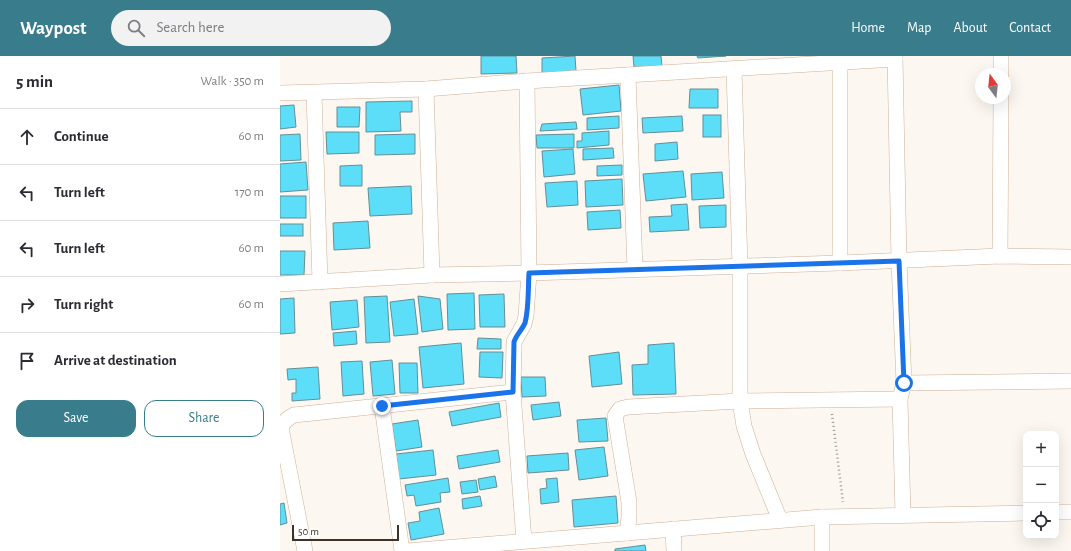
<!DOCTYPE html>
<html lang="en">
<head>
<meta charset="utf-8">
<style>
	:root { --surface:#fff; --page:#f2f2f3; --text:#2b2b33; --muted:#7c7c81; --line:#e1e1e2; --accent:#397d8c }
	body { margin:0; font-family:"Alegreya Sans",sans-serif; background:var(--page); color:var(--text) }
	.controls { position:absolute; right:12px; bottom:12px; display:grid; overflow:hidden; border-radius:8px; box-shadow:0 4px 16px #0002 }
	.controls button { width:36px; height:36px; display:grid; place-items:center; padding:0; border:0; border-bottom:1px solid var(--line); background:var(--surface); color:var(--text); font:20px sans-serif }
	.compass { position:absolute; left:695px; top:12px; width:36px; height:36px; border-radius:50%; background:var(--surface); box-shadow:0 4px 16px #0002; rotate:345deg }
	.scale { position:absolute; left:12px; bottom:10px; width:107px; box-sizing:border-box; padding-left:4px; border:2px solid #3d3128; border-top:0; font-size:11px; line-height:14px; white-space:nowrap; color:#3d3128; -webkit-text-stroke:3px #fff; paint-order:stroke }
	.stop { position:absolute; width:12px; height:12px; margin:-9px; border:3px solid #1a73e8; border-radius:50%; background:#fff }
	.stop.end { background:#1a73e8; border-color:#fff; box-shadow:0 1px 4px #0008 }
	.list { margin:0; padding:0; list-style:none }
	h2 { display:flex; justify-content:space-between; align-items:center; height:52px; margin:0; padding:0 16px; font-size:17px }
	h2 small { font-size:13px; font-weight:400; color:var(--muted) }
	.list li { display:grid; grid-template-columns:26px 1fr auto; gap:12px; align-items:center; box-sizing:border-box; height:56px; padding:0 16px; border-top:1px solid var(--line) }
	.list b { display:block; font-size:15px; white-space:nowrap }
	.list em { font-size:13px; font-style:normal; color:var(--muted) }
	.actions { display:flex; gap:8px; padding:12px 16px }
	.actions a { flex:1; padding:9px 0; border:1px solid var(--accent); border-radius:12px; text-align:center; font-size:14px; color:var(--accent) }
	.actions .main { background:var(--accent); color:#fff }
	.icon { flex:none; width:22px; height:22px; fill:none; stroke:currentColor; stroke-width:2; stroke-linecap:round; stroke-linejoin:round }
	.map { position:relative; flex:none; width:791px; height:495px; overflow:hidden }
	header { display:flex; align-items:center; gap:24px; box-sizing:border-box; height:56px; padding:0 20px; background:var(--accent); color:#fff }
	header strong { font-size:19px }
	nav { display:flex; gap:22px; margin-inline-start:auto; font-size:14px }
	.search { width:280px; height:36px; background:var(--page); display:flex; align-items:center; gap:10px; box-sizing:border-box; padding:0 14px; border-radius:22px; color:var(--muted); font-size:15px }
	main { display:flex }
	aside { flex:1; background:var(--surface) }
	.map>svg:first-child { display:block }
	.building { fill:#5ddef8; stroke:#648e97 }
	.lines { fill:none; stroke-linecap:round; stroke-linejoin:round }
	.minor-casing { stroke:#ceb098; stroke-width:16 }
	.path { stroke:#9d948d; stroke-width:2.5; stroke-dasharray:1 3; stroke-linecap:butt }
	.minor { stroke:#fff; stroke-width:15 }
	.route { stroke:#1a73e8; stroke-width:5 }
</style>
</head>
<body>
<header>
<strong>Waypost</strong>
<div class="search"><svg class="icon" aria-label="search" viewBox="0 0 24 24"><circle cx="10" cy="10" r="6"/><path d="M15 15l6 6"/></svg>Search here</div>
<nav><a>Home</a><a>Map</a><a>About</a><a>Contact</a></nav>
</header>
<main>
<aside>
<h2>5 min<small>Walk · 350 m</small></h2>
<ul class="list">
<li><svg class="icon" aria-label="ahead" viewBox="0 0 24 24"><path d="M12 20V5M6 11l6-6 6 6"/></svg><div><b>Continue</b></div><em>60 m</em></li>
<li><svg class="icon" aria-label="left" viewBox="0 0 24 24"><path d="M17 20v-9H6M10 6l-5 5 5 5"/></svg><div><b>Turn left</b></div><em>170 m</em></li>
<li><svg class="icon" aria-label="left" viewBox="0 0 24 24"><path d="M17 20v-9H6M10 6l-5 5 5 5"/></svg><div><b>Turn left</b></div><em>60 m</em></li>
<li><svg class="icon" aria-label="right" viewBox="0 0 24 24"><path d="M7 20v-9h11M14 6l5 5-5 5"/></svg><div><b>Turn right</b></div><em>60 m</em></li>
<li><svg class="icon" aria-label="arrive" viewBox="0 0 24 24"><path d="M6 21V4h12l-3 4 3 4H6"/></svg><div><b>Arrive at destination</b></div></li>
</ul>
<div class="actions"><a class="main">Save</a><a>Share</a></div>
</aside>
<div class="map">
<svg width="791" height="495" viewBox="0 0 791 495">
	<rect width="100%" height="100%" fill="#fdf7f2"/>
	<g class="building">
		<path d="M201,0H236L237,17L201,18Z"/>
		<path d="M295,0L296,15L262,17V2Z"/>
		<path d="M353,0H381L382,10L354,11Z"/>
		<path d="M417,0H446L418,2Z"/>
		<path d="M339,29L341,55L303,59L300,33Z"/>
		<path d="M410,33H438V52H409Z"/>
		<path d="M132,45V56H120L121,75L86,76V46Z"/>
		<path d="M14,49L16,71L0,73V50Z"/>
		<path d="M57,51H80L79,71H57Z"/>
		<rect x="423" y="59" width="18" height="22"/>
		<path d="M339,60V72L307,74V62Z"/>
		<path d="M402,60L403,75L363,77L362,62Z"/>
		<path d="M296,66L297,73L260,75L262,68Z"/>
		<path d="M329,75V89L297,92V85H302V77Z"/>
		<path d="M46,76H79V97L47,98Z"/>
		<path d="M20,78L21,104L0,105V79Z"/>
		<path d="M135,78V98L95,99V79Z"/>
		<path d="M294,78V92H257L256,79Z"/>
		<path d="M397,86L398,103L375,105V88Z"/>
		<path d="M333,92L334,102L303,104V93Z"/>
		<path d="M293,93L295,118L264,121L262,95Z"/>
		<path d="M26,106L28,134L0,136V108Z"/>
		<path d="M82,109V130H60V110Z"/>
		<path d="M342,109V119L317,120V110Z"/>
		<path d="M403,115L406,141L366,145L363,118Z"/>
		<path d="M442,116L444,142L412,144L411,118Z"/>
		<path d="M342,123L343,149L306,151L305,125Z"/>
		<path d="M297,125L298,149L267,151L265,127Z"/>
		<path d="M131,130L132,158L90,160L88,132Z"/>
		<rect x="0" y="140" width="26" height="22"/>
		<path d="M407,148L409,174L370,176L369,161L392,160L391,149Z"/>
		<path d="M446,149V171L420,172L419,150Z"/>
		<path d="M340,154L341,172L308,174L307,156Z"/>
		<path d="M88,165L90,192L54,194L53,167Z"/>
		<rect x="0" y="168" width="23" height="12"/>
		<path d="M0,195H25L24,219H0Z"/>
		<path d="M194,237L195,273L168,274L167,238Z"/>
		<path d="M224,238L225,271H200L199,239Z"/>
		<path d="M107,240L110,286L86,287L84,241Z"/>
		<path d="M138,240L160,243L163,273L142,276Z"/>
		<path d="M14,242L15,277L0,278V243Z"/>
		<path d="M134,243L138,278L114,280L110,246Z"/>
		<path d="M77,244L79,271L52,274L50,246Z"/>
		<path d="M76,275L77,288L54,290L53,277Z"/>
		<path d="M198,282L221,283V293H197Z"/>
		<path d="M181,287L184,328L143,332L139,291Z"/>
		<path d="M394,287L396,338L353,339L352,309L368,308V289Z"/>
		<path d="M200,296H223L222,322L199,321Z"/>
		<path d="M339,296L342,328L312,331L309,300Z"/>
		<path d="M112,304L115,338L93,340L90,306Z"/>
		<path d="M82,305L84,338L63,340L61,306Z"/>
		<path d="M119,307H137L138,337H120Z"/>
		<path d="M38,311L40,343L12,345V337H16V323L8,324L7,313Z"/>
		<path d="M241,321H265L266,340L242,341Z"/>
		<path d="M279,346L281,360L253,364L251,349Z"/>
		<path d="M219,347L221,361L172,370L169,356Z"/>
		<path d="M326,362L328,385L299,386L297,364Z"/>
		<path d="M138,364L142,391L116,395L112,368Z"/>
		<path d="M324,391L328,420L299,424L295,394Z"/>
		<path d="M153,394L156,419L119,423L116,398Z"/>
		<path d="M218,394L220,406L179,413L177,400Z"/>
		<path d="M288,397L289,414L248,417L247,400Z"/>
		<path d="M215,420L217,431L200,434L198,423Z"/>
		<path d="M168,422L170,436L160,437L161,446L136,450L134,439L127,440L125,429Z"/>
		<path d="M277,422L279,446L261,448L260,433L267,432L266,423Z"/>
		<path d="M196,424L198,436L182,438L180,426Z"/>
		<path d="M200,440L202,450L183,453L182,443Z"/>
		<path d="M336,440L338,467L294,471L292,444Z"/>
		<path d="M4,447L7,467L0,469V448Z"/>
		<path d="M159,452L164,478L131,484L128,467L140,465L139,456Z"/>
		<path d="M365,489L366,495H335V493Z"/>
	</g>
	<g class="lines">
		<g class="minor-casing">
			<g id="minor">
				<path d="M615,0L619,205L624,327L620,343L623,459"/>
				<path d="M560,7V207"/>
				<path d="M454,13L460,210V345L464,370L473,398L500,464"/>
				<path d="M721,18V0"/>
				<path d="M348,19L355,213"/>
				<path d="M247,25L615,3"/>
				<path d="M0,37L146,33L247,25L249,217L560,207L720,200L791,201"/>
				<path d="M34,37L40,226"/>
				<path d="M720,200L721,42"/>
				<path d="M152,219L249,217L246,260L244,268L234,286L233,336L244,485"/>
				<path d="M0,228L152,219L146,33"/>
				<path d="M624,327L791,325"/>
				<path d="M102,350L122,495"/>
				<path d="M776,456H791"/>
				<path d="M542,461V495"/>
				<path d="M393,473L394,495"/>
				<path d="M347,477L349,461V446L335,360L340,353L348,351L460,345L620,343"/>
				<path d="M25,495L1,372C4,365 7,363 14,359L233,336"/>
				<path d="M127,495L542,461L746,457"/>
			</g>
		</g>
		<path class="path" d="M552,358L563,446"/>
		<use href="#minor" class="minor"/>
	</g>
	<g class="lines">
		<path class="route" d="M102,350L233,336L234,286C236,279 242,274 245,267C249,252 248,233 249,217L619,205L624,327"/>
	</g>
</svg>
<div class="controls">
<button>+</button>
<button>−</button>
<button><svg class="icon" aria-label="locate" viewBox="0 0 24 24"><circle cx="12" cy="12" r="6"/><path d="M12 2v4M12 18v4M2 12h4M18 12h4"/></svg></button>
</div>
<svg class="compass" viewBox="-18 -18 36 36"><path d="M0-13l5 13h-10z" fill="#e53935"/><path d="M0 13l5-13h-10z" fill="#7c7c81"/></svg>
<div class="scale">50 m</div>
<div class="stop" style="left:624px;top:327px"></div>
<div class="stop end" style="left:102px;top:350px"></div>
</div>
</main>
</body>
</html>
